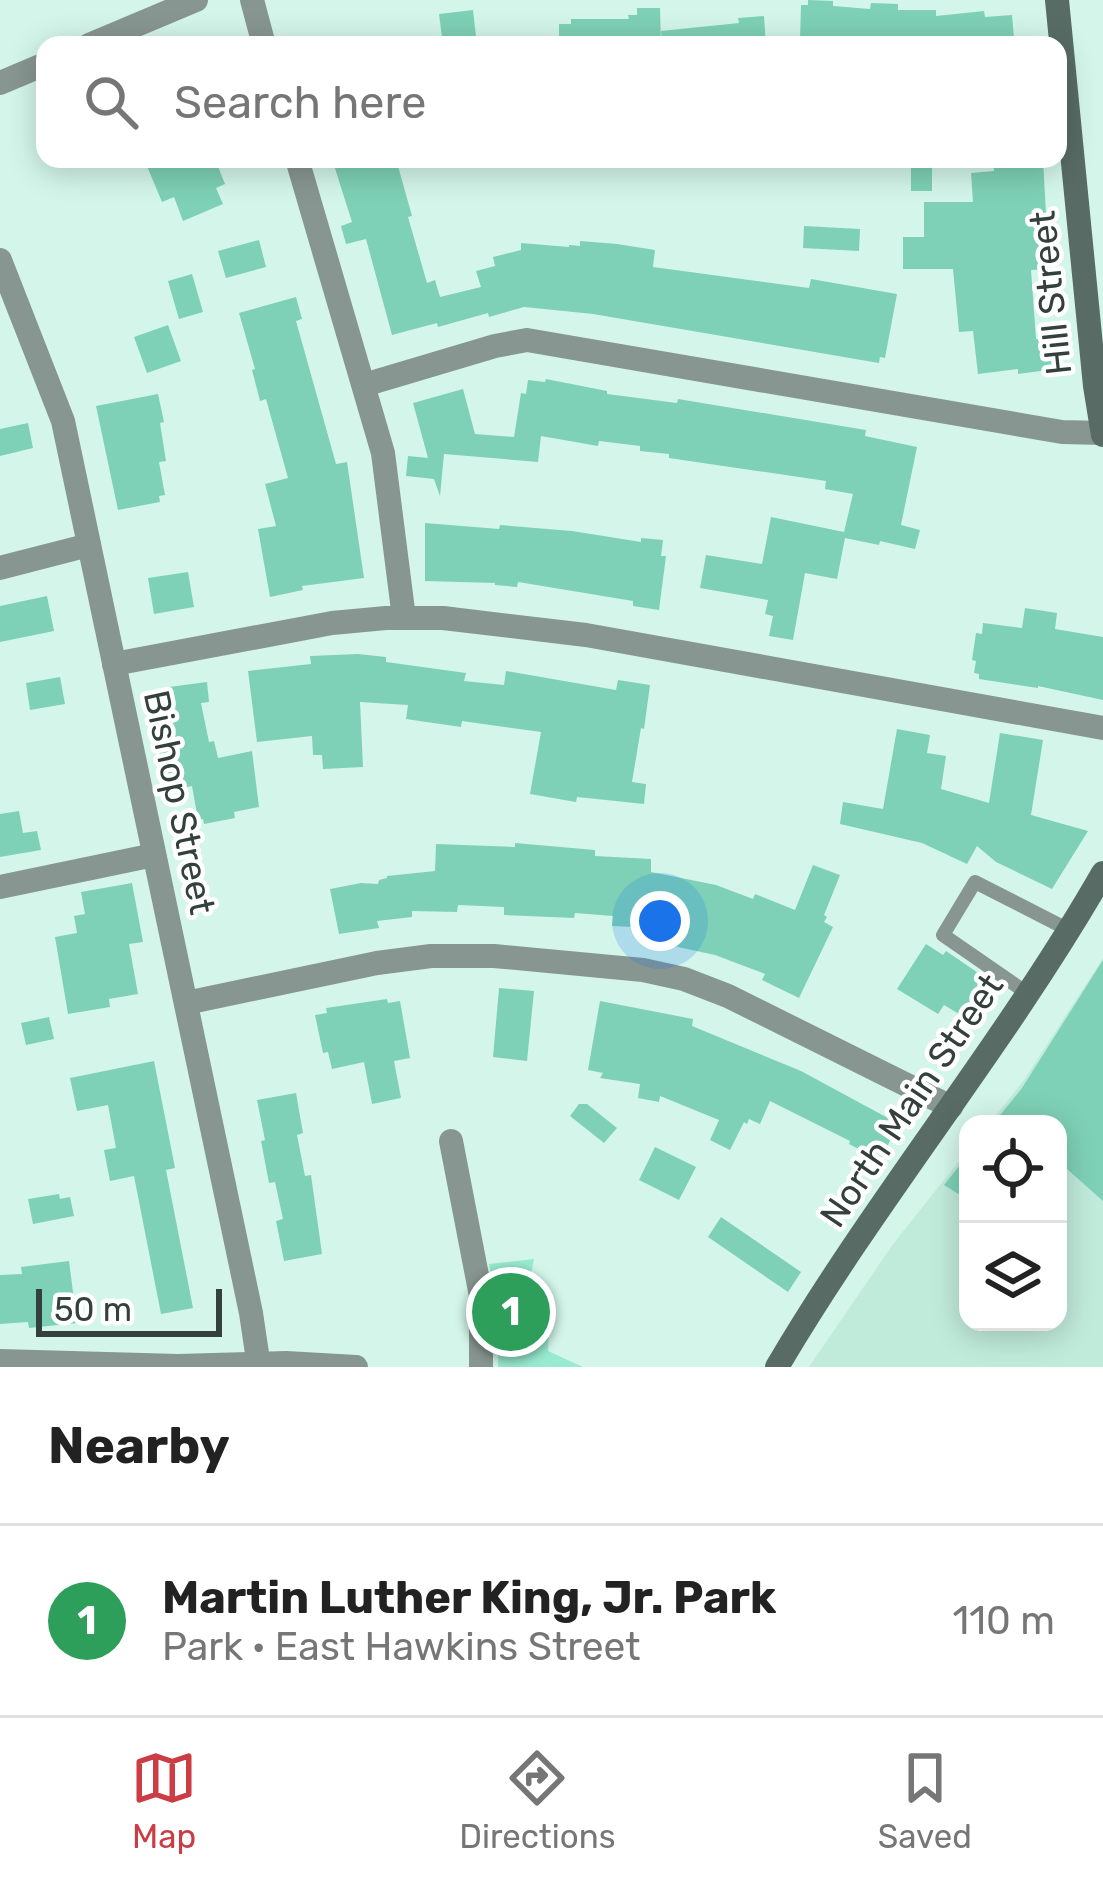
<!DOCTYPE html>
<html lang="en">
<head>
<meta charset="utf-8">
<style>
	:root { --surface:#fff; --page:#f2f2f2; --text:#222; --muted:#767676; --line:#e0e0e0; --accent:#cb3c45 }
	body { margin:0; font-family:Rubik,sans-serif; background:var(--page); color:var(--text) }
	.controls { position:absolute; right:36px; bottom:36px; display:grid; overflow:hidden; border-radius:24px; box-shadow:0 6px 30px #0003 }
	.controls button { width:108px; height:108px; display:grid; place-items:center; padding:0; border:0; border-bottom:3px solid var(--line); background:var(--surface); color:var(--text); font:60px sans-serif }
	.scale { position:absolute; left:36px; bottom:30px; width:186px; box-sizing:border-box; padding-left:12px; border:6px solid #33403c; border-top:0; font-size:33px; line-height:42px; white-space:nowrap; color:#33403c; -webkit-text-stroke:9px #fff; paint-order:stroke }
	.you { position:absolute; left:660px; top:921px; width:42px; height:42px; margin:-30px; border:9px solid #fff; border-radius:50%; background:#1a73e8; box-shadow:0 0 0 18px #1a73e833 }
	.badge { display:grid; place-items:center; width:78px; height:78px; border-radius:50%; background:var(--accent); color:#fff; font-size:39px; font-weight:700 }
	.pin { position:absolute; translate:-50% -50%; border:6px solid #fff; box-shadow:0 3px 12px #0006 }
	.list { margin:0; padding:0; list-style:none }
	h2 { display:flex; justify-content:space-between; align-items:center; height:156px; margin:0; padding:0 48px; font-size:51px }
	h2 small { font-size:39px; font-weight:400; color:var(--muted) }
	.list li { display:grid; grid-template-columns:78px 1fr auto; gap:36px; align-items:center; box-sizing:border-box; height:192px; padding:0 48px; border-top:3px solid var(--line) }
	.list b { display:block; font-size:45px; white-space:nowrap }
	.list p { margin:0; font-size:39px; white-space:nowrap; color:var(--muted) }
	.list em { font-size:39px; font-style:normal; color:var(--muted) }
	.icon { flex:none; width:66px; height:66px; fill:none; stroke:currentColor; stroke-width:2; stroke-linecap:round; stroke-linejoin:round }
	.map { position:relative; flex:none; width:1103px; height:1367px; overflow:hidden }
	.search { position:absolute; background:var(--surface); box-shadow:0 6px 30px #0003; left:36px; right:36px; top:36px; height:132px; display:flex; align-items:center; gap:30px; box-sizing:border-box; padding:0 42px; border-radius:24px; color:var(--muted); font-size:45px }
	.sheet { height:348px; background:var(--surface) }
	nav { display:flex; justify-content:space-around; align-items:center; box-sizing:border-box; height:168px; border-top:3px solid var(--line); background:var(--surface); font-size:33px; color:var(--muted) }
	nav a { display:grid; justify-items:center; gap:6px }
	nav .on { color:var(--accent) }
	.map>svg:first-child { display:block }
	.built { fill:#c0ebdb }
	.green { fill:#98ebd0 }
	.building { fill:#7ed1b6 }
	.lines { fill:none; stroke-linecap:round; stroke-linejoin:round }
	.lane { stroke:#889691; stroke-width:14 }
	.street { stroke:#889691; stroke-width:24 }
	.secondary { stroke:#586c65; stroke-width:24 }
	.labels { text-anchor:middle; stroke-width:9; stroke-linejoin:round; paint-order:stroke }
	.street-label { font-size:36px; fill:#33403c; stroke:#fff }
</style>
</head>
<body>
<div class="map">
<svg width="1103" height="1367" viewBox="0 0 1103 1367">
	<rect width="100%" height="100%" fill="#d4f6ea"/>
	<path class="built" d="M1103,958V1367H809L893,1244L968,1150V1322H1058V1124H989L1024,1080Z"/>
	<path class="green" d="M534,1259L523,1314L549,1326L548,1351L583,1367H498L499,1313L489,1264Z"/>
	<g class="building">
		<path d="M808,0L833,1V6L870,9L871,3L898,4V10H936V16L984,11L985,17L1012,15L1014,38L939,45H819V40H800L801,5H808Z"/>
		<path d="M637,8H660L661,45H559V24H571V19H629L628,15H637Z"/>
		<path d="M473,10L477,45H443L439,14Z"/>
		<path d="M764,16L766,45H662L661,31L739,23L738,18Z"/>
		<path d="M144,159H215L225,184L216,188L223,204L183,221L174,197L162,202Z"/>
		<path d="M332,159H396L412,216L408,217L427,283L435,280L440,297L481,287L476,271L495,266L493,257L521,250V243L569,247V245L580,246V241L617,244L655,250L653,267L809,288L811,279L897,294L885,358L880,357L879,363L593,314L524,307L489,317L488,313L438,327L437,323L392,335L366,239L346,244L341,226L352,222Z"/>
		<rect x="911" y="159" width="21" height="32"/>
		<path d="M993,159H1043L1049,269L1031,270L1036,339L1060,336L1064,368L1018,374V369L978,374L973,331L959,332L953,269H903V237H924V202H973L971,173L994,171Z"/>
		<path d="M804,226L860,229L859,251L803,248Z"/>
		<path d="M259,240L266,267L226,278L218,251Z"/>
		<path d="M192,274L203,312L179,319L168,281Z"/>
		<path d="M296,297L302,319L296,321L336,464L347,462L364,578L302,586L303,590L270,597L258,529L276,526L265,484L288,478L266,399L260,401L252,370L255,369L239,313Z"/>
		<path d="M168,325L181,361L147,373L134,337Z"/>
		<path d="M546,379L607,391V394L677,403L678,399L866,430L865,436L917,447L901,525L920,530L915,549L880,541L879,545L845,538L837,579L805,573L793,640L769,636L773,616L765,614L768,600L700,588L706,555L762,564L771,517L844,532L853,494L825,489L826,481L669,458V454L640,451V446L599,441L598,446L541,436L538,462L444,454L440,496L434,479L406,476L408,456L428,458L413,403L463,389L475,434L514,437L521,393L526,394L528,380L545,382Z"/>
		<path d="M158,394L164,422L160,423L166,461L159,462L165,495L159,496L160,502L118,510L96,406Z"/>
		<path d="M28,423L33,448L0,456V429Z"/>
		<path d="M425,523L499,529L500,525L572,531L641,542V538L663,540L661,556H666L659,610L633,606V601L518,582L517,587L495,585V583L425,581Z"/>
		<path d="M188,572L194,607L154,614L148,578Z"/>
		<path d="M47,596L54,631L0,642V606Z"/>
		<path d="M1025,608L1057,613L1055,629L1103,637V700L1038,686V688L979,679V674L974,673L976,661L972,660L976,633L982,634L983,623L1022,628Z"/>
		<path d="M358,654L386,657V662L466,673L464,681L504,685L506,671L616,690L618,680L650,685L644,729L641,728L632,782L646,784L644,804L577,797L576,802L530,794L541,732L462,721L461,727L406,719L408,705L360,702L363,767L323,769L322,755H313L312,736L257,742L248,671L311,664L310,656Z"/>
		<path d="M60,677L65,704L30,710L26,683Z"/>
		<path d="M207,682L209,702L201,703L209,742L214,741L218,758L252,751L259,807L234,812L235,818L204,824L203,819L198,820L192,786L167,791L157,739L168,737L163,695L170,694L169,687Z"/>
		<path d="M897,729L930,735L927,753L946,756L941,789L989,803L1000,733L1043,740L1031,815L1088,831L1052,889L996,862L977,846L967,864L922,843L840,824L843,802L883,809Z"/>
		<path d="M19,811L23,833L37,831L41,850L0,857V814Z"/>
		<path d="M515,843L595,850V856L651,859V872L716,885L753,899L755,894L795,910L813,865L840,875L824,915L827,917L824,922L833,927L799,998L762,980L765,974L715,955L669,945L673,929L612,926L613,916L575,913L574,918L504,915V907L458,905L457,912L412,911V917L377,921L379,928L339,934L330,889L361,883L378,884L379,880L387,878V876L435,871L436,844L515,847Z"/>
		<path d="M132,883L143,942L129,944L138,994L109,999L110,1007L68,1014L55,937L77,933L74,916L85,914L81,892Z"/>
		<path d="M926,944L943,955L946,951L993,983L969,1020L944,1005L938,1014L897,989Z"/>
		<path d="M1103,960V1201L1058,1161V1124H993L1022,1088Z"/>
		<path d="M499,988L534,991L527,1061L493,1057Z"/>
		<path d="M387,999L388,1003L400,1001L410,1058L394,1061L401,1098L372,1104L364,1062L332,1069L328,1052L323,1053L315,1015L327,1013L326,1008Z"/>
		<path d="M600,1001L693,1019L692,1026L801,1071L899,1124L880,1160L849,1144L850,1141L770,1101L760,1124L749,1119L747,1124L744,1122L730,1150L710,1140L719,1120L660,1096L659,1102L638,1098L640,1084L600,1078L603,1073L588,1070Z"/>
		<path d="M49,1017L54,1039L26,1045L21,1023Z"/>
		<path d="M154,1061L175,1168L166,1170L193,1308L161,1314L134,1176L110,1181L104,1150L116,1148L108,1105L77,1111L70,1078Z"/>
		<path d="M296,1093L303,1133L297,1135L305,1176L311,1175L322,1254L284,1261L276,1221L283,1219L275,1182L269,1183L261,1141L265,1140L257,1100Z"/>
		<path d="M579,1104H587L617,1128L604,1143L570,1116Z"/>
		<path d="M655,1147L696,1167L679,1200L639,1180Z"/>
		<path d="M968,1155V1200L944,1185Z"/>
		<path d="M59,1194L60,1199L70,1197L74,1216L33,1224L28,1199Z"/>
		<path d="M721,1217L801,1272L788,1292L708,1237Z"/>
		<path d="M69,1261L77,1323L29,1328L28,1322L0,1324V1275L22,1274L21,1267Z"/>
	</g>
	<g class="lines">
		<path class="lane" d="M1027,993L943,935L975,882L1069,930"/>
		<g class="street">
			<path d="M252,0L264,45"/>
			<path d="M89,45L196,0"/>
			<path d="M0,83L45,64"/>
			<path d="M297,159L383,453L404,618"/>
			<path d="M0,260L63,421L251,1313L259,1367"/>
			<path d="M364,385L495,346L527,340L1062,432L1103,433"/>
			<path d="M0,568L89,545"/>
			<path d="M114,664L332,623L386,618H443L586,635L1103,728"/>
			<path d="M0,887L154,855"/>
			<path d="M186,1003L377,963L431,956H494L643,970L684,979L728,996L951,1107"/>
			<path d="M451,1141L481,1296V1367"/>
			<path d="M0,1361L178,1366L286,1363L356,1367"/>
		</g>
		<g class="secondary">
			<path d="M1057,0L1095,386L1103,435"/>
			<path d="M777,1367C877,1197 1005,1044 1103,873"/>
		</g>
	</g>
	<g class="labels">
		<g class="street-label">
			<text transform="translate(1050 293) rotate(-96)" y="13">Hill Street</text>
			<text transform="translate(180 802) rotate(78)" y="13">Bishop Street</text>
			<text transform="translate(911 1100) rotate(-56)" y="13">North Main Street</text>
		</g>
	</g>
</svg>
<div class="controls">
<button><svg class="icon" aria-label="locate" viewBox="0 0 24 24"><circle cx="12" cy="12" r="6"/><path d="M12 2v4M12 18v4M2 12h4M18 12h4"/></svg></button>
<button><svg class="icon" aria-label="layers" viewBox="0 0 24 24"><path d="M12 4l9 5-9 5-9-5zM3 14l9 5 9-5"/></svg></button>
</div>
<div class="scale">50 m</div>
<div class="you"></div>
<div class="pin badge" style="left:511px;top:1312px;background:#2e9e5b">1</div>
<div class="search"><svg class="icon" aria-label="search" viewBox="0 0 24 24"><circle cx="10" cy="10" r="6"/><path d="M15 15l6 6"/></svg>Search here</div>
</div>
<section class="sheet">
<h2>Nearby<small></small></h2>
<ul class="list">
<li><span class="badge" style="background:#2e9e5b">1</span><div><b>Martin Luther King, Jr. Park</b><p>Park · East Hawkins Street</p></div><em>110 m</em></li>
</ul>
</section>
<nav>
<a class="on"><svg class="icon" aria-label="map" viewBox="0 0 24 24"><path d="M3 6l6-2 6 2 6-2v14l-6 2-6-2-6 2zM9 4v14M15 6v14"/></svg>Map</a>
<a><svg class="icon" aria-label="directions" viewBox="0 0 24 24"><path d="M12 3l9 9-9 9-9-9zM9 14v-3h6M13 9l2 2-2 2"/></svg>Directions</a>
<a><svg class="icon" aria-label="saved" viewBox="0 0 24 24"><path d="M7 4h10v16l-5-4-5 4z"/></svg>Saved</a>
</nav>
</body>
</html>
